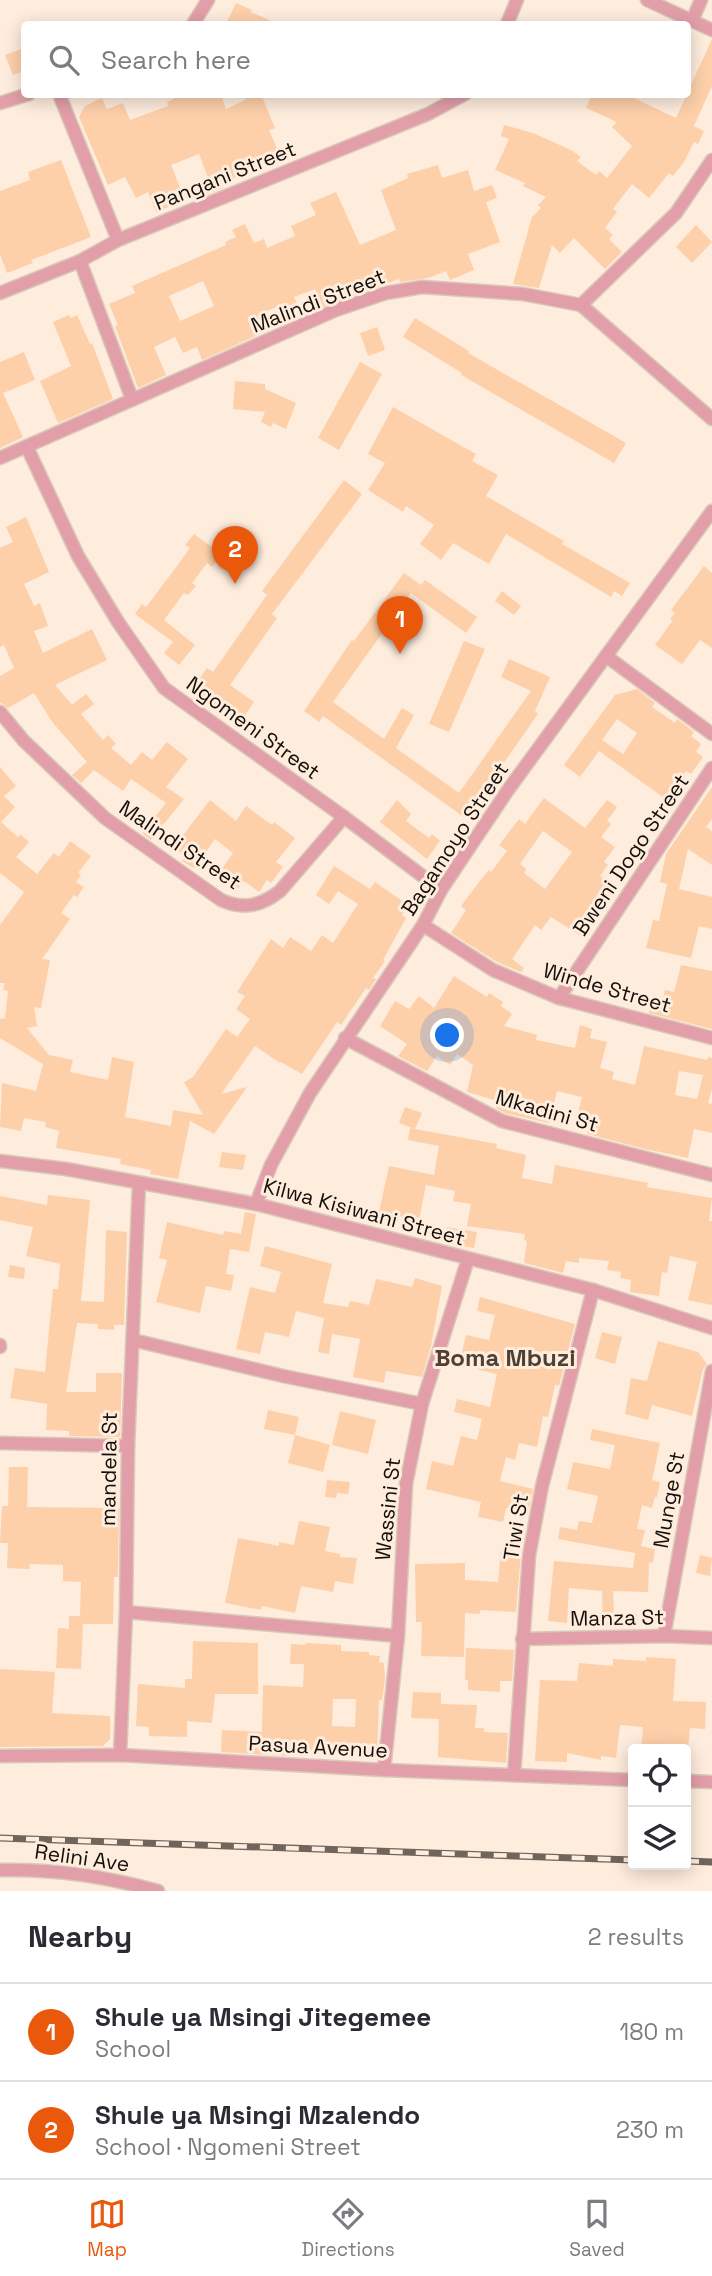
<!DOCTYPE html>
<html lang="en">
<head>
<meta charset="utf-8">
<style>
	:root { --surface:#fff; --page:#f2f2f3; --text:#2b2b33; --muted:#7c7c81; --line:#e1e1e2; --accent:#ea580c }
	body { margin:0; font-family:"Space Grotesk",sans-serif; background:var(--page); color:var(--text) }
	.controls { position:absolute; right:21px; bottom:21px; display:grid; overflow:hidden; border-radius:7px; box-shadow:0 4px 18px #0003 }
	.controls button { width:63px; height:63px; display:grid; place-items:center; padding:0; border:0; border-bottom:2px solid var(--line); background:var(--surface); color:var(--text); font:35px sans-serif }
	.you { position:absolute; left:448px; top:1036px; width:24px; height:24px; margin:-18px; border:5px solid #fff; border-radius:50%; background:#1a73e8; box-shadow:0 0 0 10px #1a73e833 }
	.badge { display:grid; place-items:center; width:46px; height:46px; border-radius:50%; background:var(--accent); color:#fff; font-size:23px; font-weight:700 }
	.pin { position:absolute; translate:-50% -58px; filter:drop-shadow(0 2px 4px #0008) }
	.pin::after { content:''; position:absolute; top:37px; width:24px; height:21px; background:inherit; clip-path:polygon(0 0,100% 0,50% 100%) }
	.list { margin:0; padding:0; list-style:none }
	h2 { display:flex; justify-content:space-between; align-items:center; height:91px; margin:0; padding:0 28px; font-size:30px }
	h2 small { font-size:23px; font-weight:400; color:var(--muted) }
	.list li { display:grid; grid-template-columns:46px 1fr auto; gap:21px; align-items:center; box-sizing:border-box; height:98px; padding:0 28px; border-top:2px solid var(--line) }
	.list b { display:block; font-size:26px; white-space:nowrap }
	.list p { margin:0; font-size:23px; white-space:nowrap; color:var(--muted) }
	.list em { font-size:23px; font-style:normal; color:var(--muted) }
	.icon { flex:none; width:38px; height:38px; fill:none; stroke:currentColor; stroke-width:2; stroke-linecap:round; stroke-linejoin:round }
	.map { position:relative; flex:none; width:712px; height:1891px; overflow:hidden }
	.search { position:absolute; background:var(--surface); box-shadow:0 4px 18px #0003; left:21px; right:21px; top:21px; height:77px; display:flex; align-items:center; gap:18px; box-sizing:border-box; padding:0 24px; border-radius:7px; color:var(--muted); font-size:26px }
	.sheet { height:287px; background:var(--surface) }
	nav { display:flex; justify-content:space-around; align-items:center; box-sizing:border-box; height:98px; border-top:2px solid var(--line); background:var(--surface); font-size:19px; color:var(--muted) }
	nav a { display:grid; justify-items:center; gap:4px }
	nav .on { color:var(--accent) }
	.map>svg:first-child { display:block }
	.building { fill:#fdd0aa; fill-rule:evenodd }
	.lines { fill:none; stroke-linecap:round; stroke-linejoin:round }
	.street-casing { stroke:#d9c9bb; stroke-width:15 }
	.street { stroke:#e29fa9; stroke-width:12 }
	.rail-casing { stroke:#70655c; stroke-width:7 }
	.rail { stroke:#feecdd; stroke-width:4.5; stroke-dasharray:13; stroke-linecap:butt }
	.labels { text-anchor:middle; stroke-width:6; stroke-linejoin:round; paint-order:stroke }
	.street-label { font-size:21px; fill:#150f0a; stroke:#feecdd }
	.quarter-label { font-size:24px; font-weight:bold; fill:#4f4034; stroke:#feecdd }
</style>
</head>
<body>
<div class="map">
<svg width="712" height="1891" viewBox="0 0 712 1891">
	<rect width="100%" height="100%" fill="#feecdd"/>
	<g class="building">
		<path d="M236,3L252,10L251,12L278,24H226Z"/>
		<path d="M712,39V86L694,126L704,131L698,144L694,142L684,162L673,176L669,173L649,198L632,184L613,209L617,212L605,228L613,235L609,239L622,252L605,269L574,238L560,253L552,245L539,288L513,284L532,217L541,208L538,205L546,197L523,186L525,183L495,170L509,139L501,136L504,125L533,133L571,150L581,157L577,161L596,175L599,171L607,178L632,146L612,127L617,122L586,108L592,94H625L676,118Z"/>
		<path d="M24,48V71L13,75L5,55Z"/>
		<path d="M184,94H221L226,109L245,100L247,94H261L275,128L269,130L281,157L221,184L223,188L204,196L200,187L210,183L199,154L171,165L185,200L156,212L148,192L136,198L125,177L108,185L79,117L85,106L102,98L107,109L123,103L130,120L168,106L167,102Z"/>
		<path d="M61,160L91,237L31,260L33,263L7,273L0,254V191L30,180L28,172Z"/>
		<path d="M438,165L442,178L468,170L474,191L492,185L497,198L486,202L500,242L468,254L474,270L450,280L446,271L428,278L400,282L399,279L322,307L315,289L294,297L297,304L287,308L285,303L263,313L271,329L202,360L197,347L183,353L175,337L154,347L166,375L138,388L115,326L118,325L109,304L135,293L132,286L226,245L225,242L236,237L232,230L245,224L254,243L264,239L267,248L295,236L291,226L316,215L310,203L336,192L360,245L396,230L381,190L408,178L407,174ZM203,281L214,306L180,321L169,296Z"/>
		<path d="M696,225L712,242L692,263L676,247Z"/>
		<path d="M69,315L71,318L77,315L90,344L92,343L113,399L58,423L40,381L71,366L53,322Z"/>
		<path d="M415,318L469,351L468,353L626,443L614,463L461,375L462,373L403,337Z"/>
		<path d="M377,327L385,350L368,356L360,333Z"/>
		<path d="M24,352L35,380L3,393L23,437L0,448V362Z"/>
		<path d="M360,362L382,374L339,450L318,438Z"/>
		<path d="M235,381L265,384V389L296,403L286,429L273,423L271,427L261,422L265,412L233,409Z"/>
		<path d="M393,407L476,454L472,461L498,475L486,496L564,541L562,544L630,583L622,596L614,591L611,597L506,534L489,564L453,543L441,560L420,544L434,525L406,506L403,512L368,490L385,463L368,454Z"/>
		<path d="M344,480L362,494L272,614L277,618L230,685L254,702L239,724L191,691L207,668L213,672L267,595L262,591Z"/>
		<path d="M26,517L49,572L24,584L34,606L40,603L48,626L34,631L43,653L92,629L107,660L55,685L72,705L86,694L94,704L81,714L103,740L108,735L116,744L111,748L131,765L142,752L152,760L167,742L188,759L166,787L184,799L151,840L142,833L166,803L131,779L123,791L94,770L81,783L72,775L87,762L53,723L34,693L8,708L0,702V676L14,668L4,645L0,647V548L13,542L6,527Z"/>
		<path d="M194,534L222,554L212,567L207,563L192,583L196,586L188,595L184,593L164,620L195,645L179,665L164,653L173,642L135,614L142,604L146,607L171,574L190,548L185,545Z"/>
		<path d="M704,566L712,573V648L700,640L682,664L655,645L673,620L670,619L675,613L671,610Z"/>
		<path d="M404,573L421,585L425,580L477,617L466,633L411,593L333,702L384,739L402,708L414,715L396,748L459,793L531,691L501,677L509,659L550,677L535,711L538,714L465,818L323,716L319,722L304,711L352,640L354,641Z"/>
		<path d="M502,591L521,606L514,615L495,601Z"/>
		<path d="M464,641L485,649L449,732L429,724Z"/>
		<path d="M637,689L655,703L652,707L675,723L677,719L694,732L691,736L701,744L696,752L703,757L691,774L686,771L667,800L599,751L580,777L564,765L615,695ZM617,719L637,733L623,754L602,740Z"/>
		<path d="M0,767L16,786L4,796L15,807L1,822L18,837L20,834L29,842L16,857L37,874L54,853L59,857L70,841L91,856L78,873L81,875L76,882L84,887L77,897L74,895L61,913L70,919L42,959L50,960L41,1008L34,1007L37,1026L27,1028L49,1055L73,1060L70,1072L108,1080L112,1057L134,1062L125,1117L171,1126L173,1110L203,1115L184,1082L193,1077L226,1029L237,1037L250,1019L236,1009L245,996L237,992L271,939L283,948L290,937L311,951L322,935L333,943L358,904L338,891L329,904L316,895L334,866L370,889L375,882L408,905L402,915L406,918L383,960L385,961L373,978L376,979L369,990L366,988L341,1025L337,1022L302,1074L281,1062L280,1063L255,1046L221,1094L247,1087L214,1134L190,1121L178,1179L150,1174L151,1170L120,1164L121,1159L56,1148L59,1131L45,1127L46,1122L24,1118L21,1131L0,1127L2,1083L36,1091L43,1064L0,1038V1019L5,1018L8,991L3,990L5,983H0V925L24,892L0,873Z"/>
		<path d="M712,787V819L706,827L712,831V865L688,849L679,889L712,897V929L699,926L691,958L646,948L653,920L659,921L667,884L660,882L666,854Z"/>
		<path d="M544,798L585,828L607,800L617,807L607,821L611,824L601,837L615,847L604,862L608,865L600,876L612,884L594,909L596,911L581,936L551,917L541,930L535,925L512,959L524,968L521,972L497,962L451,933L466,910L461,906L479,882L489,870L491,872L507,851L499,845L519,819L525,824ZM543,831L572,852L545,889L524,873L526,869L520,864Z"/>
		<path d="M210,800L236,821L246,806L272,825L274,822L295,838L276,862L283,867L271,883L267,880L259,892L244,881L236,891L217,876L233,853L215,839L194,868L182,861L185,856L174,847Z"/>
		<path d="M397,800L411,814L406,821L429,838L432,834L440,841L427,859L380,822Z"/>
		<path d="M681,965L712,971V1029L649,1013L650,1008L661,1010L665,990L674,992Z"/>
		<path d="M454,976L487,997L489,993L503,1002L501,1006L512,1014L504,1026L537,1035L536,1040L575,1048L580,1025L592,1029L590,1038L607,1042L600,1068L614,1072L612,1079L635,1085L644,1046L707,1060L708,1057L712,1058V1089L708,1103L712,1104V1133L694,1129L688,1158L645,1149L587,1134L590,1123L576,1120L582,1097L557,1091L549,1123L505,1113L496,1108L498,1101L467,1092L473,1065L457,1054L450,1065L437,1056L427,1071L398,1056L407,1044L380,1026L395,1001L409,1009L419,996L434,1008ZM679,1071L703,1075L697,1099L675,1095Z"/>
		<path d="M405,1107L422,1113L415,1129L497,1144L496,1148L526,1155L522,1178L552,1184L555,1165L648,1183L647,1187L712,1198L709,1221H712V1305L688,1300L697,1262L670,1256L667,1273L662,1272L659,1296L630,1292L631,1280L620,1278L621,1272L607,1270L609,1261L579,1258V1263L566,1261L563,1273L524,1263L527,1241L524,1240L525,1234L467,1226L471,1204L453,1201L455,1191L426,1185L419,1220L379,1212L389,1166L434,1175L439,1146L408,1140L410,1128L415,1129L399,1123Z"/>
		<path d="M222,1152L246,1155L243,1170L219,1167Z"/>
		<path d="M48,1195L90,1200L81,1301L104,1302L106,1230L127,1232L124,1325H114V1330L98,1329V1324L77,1323L66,1392H96V1373H122L120,1437L69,1436V1431L46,1430L47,1404L10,1398L15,1368L45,1372L53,1289H58L60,1264L26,1256L33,1227L0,1220V1196L47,1205Z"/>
		<path d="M245,1212L256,1214L249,1252L230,1249L226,1274L234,1275L231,1291L206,1286L200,1313L156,1302L167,1260L159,1258L167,1222L223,1235L224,1231L241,1234Z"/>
		<path d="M447,1227L477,1232L474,1248L445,1243Z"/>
		<path d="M265,1246L332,1264L323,1303L348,1307L350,1301L369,1305L376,1279L412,1287L415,1278L442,1286L431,1346L422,1377L386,1371L384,1383L353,1377L360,1339L332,1334L329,1354L318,1352L324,1318L296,1311L289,1337L265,1332L260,1354L236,1349L250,1287L275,1293L281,1272L260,1266Z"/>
		<path d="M10,1265L25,1268L24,1279L8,1277Z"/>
		<path d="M480,1297L575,1324L559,1386L555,1385L548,1417L543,1416L537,1447L519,1443L515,1460L506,1457L500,1481L533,1489L528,1513L506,1508L503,1522L478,1517L481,1502L426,1489L432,1461L453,1466L461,1436L477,1440L482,1419L454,1412L457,1399L490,1407L497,1374L459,1365L466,1335L489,1340L495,1315L477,1311Z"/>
		<path d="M602,1332L622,1337L615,1364L595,1358Z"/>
		<path d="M658,1341L698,1352L707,1364L703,1369L692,1416L652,1405L648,1420L625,1414L631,1378L647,1381Z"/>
		<path d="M268,1410L299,1417L295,1435L264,1429Z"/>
		<path d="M340,1411L376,1420L368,1454L332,1445Z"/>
		<path d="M592,1429L660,1443L652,1480L660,1482L657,1497H655L652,1508L642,1505L637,1529L645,1530L641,1546L655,1549L653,1563L649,1562L648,1592L613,1591L614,1615L637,1614L638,1626L603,1627L602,1591L569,1588L567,1623L548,1621L554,1561L633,1568L635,1553L558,1539L560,1527L577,1530L579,1521L592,1523L598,1496L567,1489L573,1462L610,1469L615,1445L590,1440Z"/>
		<path d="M295,1435L330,1445L323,1472L288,1463Z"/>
		<path d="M9,1467H28L27,1507L119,1508L118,1577H114L113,1624H83L81,1669L56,1668L58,1628L69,1629V1616H80L81,1582L63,1581V1565L30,1564L29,1569L7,1568L8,1543H0L2,1506H8Z"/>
		<path d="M327,1480L350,1482L348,1494L337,1493L336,1498L325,1497Z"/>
		<path d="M299,1521L330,1527L325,1551L340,1554V1557L357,1558L353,1584L335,1581L333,1592L301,1586L295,1613L262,1606L261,1610L225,1603L238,1538L279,1546V1542L294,1545Z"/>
		<path d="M501,1550L521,1552L516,1612L480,1610V1614L465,1613L464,1657L421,1656L422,1622H416L415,1564L465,1563V1580L498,1582Z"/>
		<path d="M700,1555L712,1558L710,1576L696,1573Z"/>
		<path d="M193,1641L258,1643V1694H215L212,1723L187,1721V1737L149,1736V1727L136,1726L138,1684L185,1688V1679H192Z"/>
		<path d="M306,1643L341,1645V1651L369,1652V1655L380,1656L379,1662L384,1663L385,1679L382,1700H379L377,1754L291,1749V1756L221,1752L222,1730L262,1732L263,1685L303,1687L304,1664H290L291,1644L305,1645ZM333,1699H356L355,1727L332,1726Z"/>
		<path d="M466,1648L514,1650L512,1681H500V1692L468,1690V1680H465Z"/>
		<path d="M646,1657L676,1659L673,1701L706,1702L705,1729L690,1728L688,1749H641L643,1727L620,1725L616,1758L601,1756V1760L567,1753V1762L535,1761L540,1680L577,1681L579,1663L613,1666V1659L646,1661Z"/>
		<path d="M0,1669L55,1672L52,1713L110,1716V1739L103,1746L0,1747Z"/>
		<path d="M413,1692L441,1693V1704L477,1705L475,1728H484V1732L508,1733L506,1763L438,1757L439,1719L411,1718Z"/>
	</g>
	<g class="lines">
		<g class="street-casing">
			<g id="street">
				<path d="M647,0L712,30"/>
				<path d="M692,21L701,0"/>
				<path d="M193,24L208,0"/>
				<path d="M507,24L517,0"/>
				<path d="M59,94L118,240"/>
				<path d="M0,103L29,94"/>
				<path d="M80,261L132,399"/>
				<path d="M0,293L80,261L118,240L428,114L465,94"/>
				<path d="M581,305L676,213L712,160"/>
				<path d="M27,447L78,556L118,622L164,688L344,817L441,890"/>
				<path d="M0,458L336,310L386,293L422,287L523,294L581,305L712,419"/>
				<path d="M606,656L712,734"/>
				<path d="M0,712L24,741L105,818L221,900C243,910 261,906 280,891L344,817"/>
				<path d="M423,925L493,970L559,998L712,1038"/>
				<path d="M559,998L712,768"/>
				<path d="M345,1038L502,1121L712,1175"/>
				<path d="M0,1161L66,1169L256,1204L593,1290L712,1328"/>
				<path d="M256,1204L271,1165L310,1093L423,925L441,890L508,790L712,511"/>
				<path d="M133,1340L283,1376L422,1404"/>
				<path d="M0,1347V1345"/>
				<path d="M0,1443L128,1446"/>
				<path d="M126,1612L398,1636"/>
				<path d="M664,1636L712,1371"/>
				<path d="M522,1639L664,1636L712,1638"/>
				<path d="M120,1755L126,1612L128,1446L139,1183"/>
				<path d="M0,1756L120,1755L384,1770L633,1780"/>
				<path d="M384,1770L398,1636L406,1484L422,1404L468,1259"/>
				<path d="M514,1775L529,1556L542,1486L593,1290"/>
				<path d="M686,1781L712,1782"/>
				<path d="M0,1870C58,1869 102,1876 158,1891"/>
			</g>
		</g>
		<use href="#street" class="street"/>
		<g class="rail-casing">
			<g id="rail">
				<path d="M0,1838L633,1860"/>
				<path d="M686,1861L712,1862"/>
			</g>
		</g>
		<use href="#rail" class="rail"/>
	</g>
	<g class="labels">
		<g class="street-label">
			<text transform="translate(225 176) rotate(-22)" y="7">Pangani Street</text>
			<text transform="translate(318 301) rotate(-21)" y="7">Malindi Street</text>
			<text transform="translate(253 728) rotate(36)" y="7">Ngomeni Street</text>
			<text transform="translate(455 839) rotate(-57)" y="7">Bagamoyo Street</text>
			<text transform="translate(180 845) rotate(34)" y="7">Malindi Street</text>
			<text transform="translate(631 855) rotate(-56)" y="7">Bweni Dogo Street</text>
			<text transform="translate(607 988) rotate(16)" y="7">Winde Street</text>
			<text transform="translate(547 1111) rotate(16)" y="7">Mkadini St</text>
			<text transform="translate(364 1212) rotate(15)" y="7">Kilwa Kisiwani Street</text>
			<text transform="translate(109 1469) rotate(-89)" y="7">mandela St</text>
			<text transform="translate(669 1500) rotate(-80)" y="7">Munge St</text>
			<text transform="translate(388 1509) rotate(-84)" y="7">Wassini St</text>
			<text transform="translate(516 1527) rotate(-81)" y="7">Tiwi St</text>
			<text transform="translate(617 1618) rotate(-1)" y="7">Manza St</text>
			<text transform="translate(318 1747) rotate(3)" y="7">Pasua Avenue</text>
			<text transform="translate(82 1858) rotate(8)" y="7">Relini Ave</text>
		</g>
		<g class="quarter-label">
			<text x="505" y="1366">Boma Mbuzi</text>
		</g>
	</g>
</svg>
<div class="controls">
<button><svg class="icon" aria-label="locate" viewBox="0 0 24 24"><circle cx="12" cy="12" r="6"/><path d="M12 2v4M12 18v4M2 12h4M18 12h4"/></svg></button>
<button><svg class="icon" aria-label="layers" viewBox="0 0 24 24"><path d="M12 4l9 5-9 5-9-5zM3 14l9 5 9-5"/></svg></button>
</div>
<div class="you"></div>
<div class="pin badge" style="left:400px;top:654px">1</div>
<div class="pin badge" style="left:235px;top:584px">2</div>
<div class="search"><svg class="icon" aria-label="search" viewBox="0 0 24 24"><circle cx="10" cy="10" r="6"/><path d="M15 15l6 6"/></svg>Search here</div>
</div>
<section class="sheet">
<h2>Nearby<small>2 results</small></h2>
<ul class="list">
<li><span class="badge">1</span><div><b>Shule ya Msingi Jitegemee</b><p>School</p></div><em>180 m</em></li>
<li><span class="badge">2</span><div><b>Shule ya Msingi Mzalendo</b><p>School · Ngomeni Street</p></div><em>230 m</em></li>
</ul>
</section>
<nav>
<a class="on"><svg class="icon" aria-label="map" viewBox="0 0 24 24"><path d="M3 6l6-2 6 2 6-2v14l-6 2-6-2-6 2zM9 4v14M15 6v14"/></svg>Map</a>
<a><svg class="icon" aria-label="directions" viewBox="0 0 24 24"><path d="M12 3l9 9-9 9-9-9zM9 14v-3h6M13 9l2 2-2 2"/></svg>Directions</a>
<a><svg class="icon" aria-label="saved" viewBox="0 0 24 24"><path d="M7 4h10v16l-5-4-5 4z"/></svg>Saved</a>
</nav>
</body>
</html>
